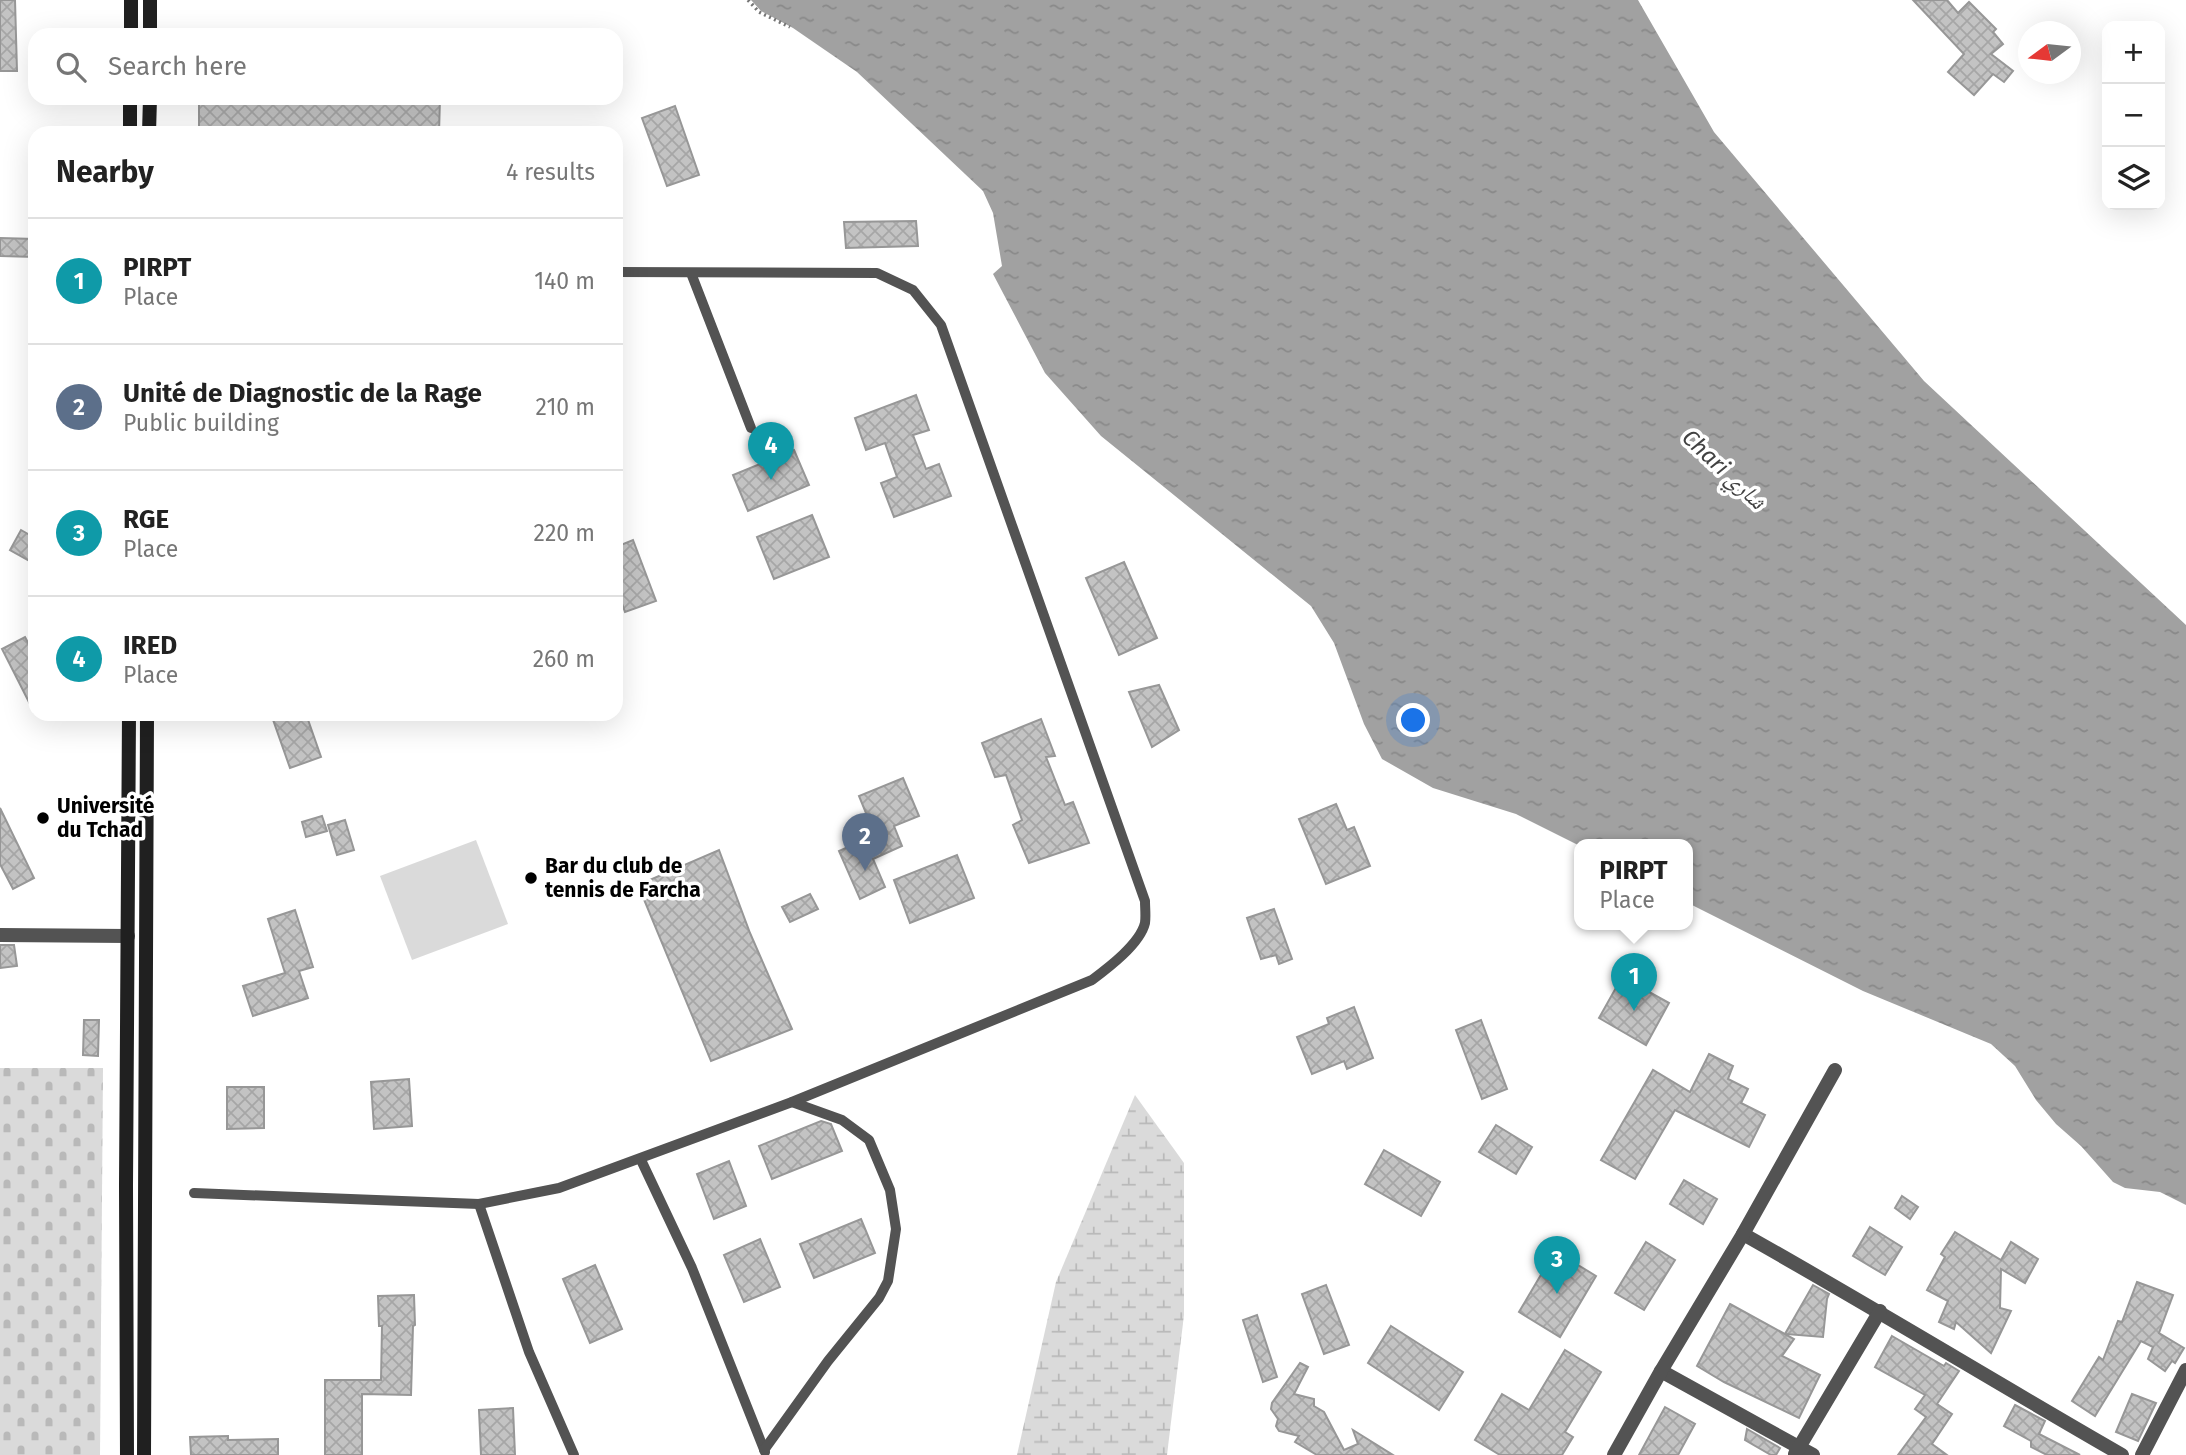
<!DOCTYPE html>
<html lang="en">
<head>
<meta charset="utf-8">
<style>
	:root { --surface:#fff; --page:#f6f6f6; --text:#222; --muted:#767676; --line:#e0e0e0; --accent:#000 }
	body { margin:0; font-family:"Fira Sans","Noto Naskh Arabic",sans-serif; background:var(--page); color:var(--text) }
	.controls { position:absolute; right:21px; top:21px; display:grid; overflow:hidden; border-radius:14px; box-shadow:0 7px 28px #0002 }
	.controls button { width:63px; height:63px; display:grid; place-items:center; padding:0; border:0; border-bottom:2px solid var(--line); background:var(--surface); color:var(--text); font:35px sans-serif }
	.compass { position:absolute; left:2018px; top:21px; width:63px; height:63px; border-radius:50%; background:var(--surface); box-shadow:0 7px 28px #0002; rotate:255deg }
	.you { position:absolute; left:1414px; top:721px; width:24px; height:24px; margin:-18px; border:5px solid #fff; border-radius:50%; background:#1a73e8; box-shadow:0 0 0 10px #1a73e833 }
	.badge { display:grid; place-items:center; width:46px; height:46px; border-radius:50%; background:var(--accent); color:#fff; font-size:23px; font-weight:700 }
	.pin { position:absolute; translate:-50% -58px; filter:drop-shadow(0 2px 4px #0008) }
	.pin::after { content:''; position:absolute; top:37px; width:24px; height:21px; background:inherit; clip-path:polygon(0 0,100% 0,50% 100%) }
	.popup { position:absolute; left:1574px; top:839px; width:119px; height:91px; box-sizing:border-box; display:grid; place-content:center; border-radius:14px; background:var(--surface); filter:drop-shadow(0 2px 5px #0005); font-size:23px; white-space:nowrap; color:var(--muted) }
	.popup b { font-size:26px; color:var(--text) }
	.popup::after { content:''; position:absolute; left:50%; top:100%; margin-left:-14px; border:14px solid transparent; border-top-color:var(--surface) }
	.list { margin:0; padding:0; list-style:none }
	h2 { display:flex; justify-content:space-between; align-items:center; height:91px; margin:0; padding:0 28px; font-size:30px }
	h2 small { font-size:23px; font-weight:400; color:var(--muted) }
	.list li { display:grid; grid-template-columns:46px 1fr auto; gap:21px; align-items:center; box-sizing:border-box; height:126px; padding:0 28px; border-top:2px solid var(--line) }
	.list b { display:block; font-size:26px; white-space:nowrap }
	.list p { margin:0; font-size:23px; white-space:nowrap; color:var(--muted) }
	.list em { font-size:23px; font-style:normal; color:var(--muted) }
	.icon { flex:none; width:38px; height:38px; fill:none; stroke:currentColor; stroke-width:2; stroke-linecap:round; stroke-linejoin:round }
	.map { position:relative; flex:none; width:2186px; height:1455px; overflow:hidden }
	.search { position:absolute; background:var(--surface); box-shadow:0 7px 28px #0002; left:28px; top:28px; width:595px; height:77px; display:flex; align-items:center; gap:18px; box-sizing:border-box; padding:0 24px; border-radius:21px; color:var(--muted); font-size:26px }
	.panel { position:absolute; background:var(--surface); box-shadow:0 7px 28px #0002; left:28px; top:126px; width:595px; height:595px; border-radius:21px }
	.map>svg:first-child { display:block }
	.wetland { fill:url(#wetland-marsh) }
	.cemetery { fill:url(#cemetery-stones) }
	.park { fill:#dadada }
	.water { fill:url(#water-ripples) }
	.building { fill:url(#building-cross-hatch); stroke:#979797; stroke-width:2 }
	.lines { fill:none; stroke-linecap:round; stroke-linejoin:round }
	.path { stroke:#757575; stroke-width:3.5; stroke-dasharray:2 3.5; stroke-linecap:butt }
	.lane { stroke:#535353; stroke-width:10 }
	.street { stroke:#535353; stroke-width:14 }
	.secondary { stroke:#202020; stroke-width:14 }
	.poi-dot { fill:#000; stroke:#fff; stroke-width:2.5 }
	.labels { text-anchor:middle; stroke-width:7; stroke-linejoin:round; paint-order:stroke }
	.poi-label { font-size:21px; font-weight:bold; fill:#000; stroke:#fff; text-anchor:start }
	.water-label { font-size:23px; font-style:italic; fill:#424242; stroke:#fff }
</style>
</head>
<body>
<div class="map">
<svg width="2186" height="1455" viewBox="0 0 2186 1455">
	<defs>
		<pattern id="wetland-marsh" width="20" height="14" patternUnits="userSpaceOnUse" patternTransform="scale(1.75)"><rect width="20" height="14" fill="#dadada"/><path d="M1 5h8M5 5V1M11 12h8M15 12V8" fill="none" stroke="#b9b9b9"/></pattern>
		<pattern id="cemetery-stones" width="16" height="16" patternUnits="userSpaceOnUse" patternTransform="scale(1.75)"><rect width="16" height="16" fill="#dadada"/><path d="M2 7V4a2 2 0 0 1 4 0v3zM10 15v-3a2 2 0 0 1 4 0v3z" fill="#b9b9b9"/></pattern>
		<pattern id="water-ripples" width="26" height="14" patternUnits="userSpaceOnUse" patternTransform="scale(1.75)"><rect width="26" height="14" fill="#a1a1a1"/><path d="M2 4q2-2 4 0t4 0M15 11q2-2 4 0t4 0" fill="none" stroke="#898989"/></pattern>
		<pattern id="building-cross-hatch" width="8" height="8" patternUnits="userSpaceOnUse" patternTransform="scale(1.75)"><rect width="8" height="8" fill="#c3c3c3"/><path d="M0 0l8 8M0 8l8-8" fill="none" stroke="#a6a6a6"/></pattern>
	</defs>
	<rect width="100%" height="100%" fill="#fff"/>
	<path class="wetland" d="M1135,1095L1184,1163V1315L1167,1455H1017L1056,1282Z"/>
	<path class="cemetery" d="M0,1068H103L100,1455H0Z"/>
	<path class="park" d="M476,840L508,924L412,960L380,876Z"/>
	<path class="water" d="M751,0H1638L1714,132L1924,381L2186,625V1205L2160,1192L2125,1188L2113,1182L2081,1146L2056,1124L2036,1100L2015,1066L1991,1044L1863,991L1688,903V845L1580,846L1516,814L1433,788L1382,759L1364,724L1334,643L1311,606L1101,436L1045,373L993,274L1002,266L993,213L983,191L857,72L793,28L761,11Z"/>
	<g class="building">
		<path d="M0,0H15L17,71H0Z"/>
		<path d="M1913,0H1947L1958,13L1969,2L1996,29L1993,32L2003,44L1991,54L2013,71L2004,82L1993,74L1974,95L1948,72L1964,54Z"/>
		<path d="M199,98H440L439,133H199Z"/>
		<path d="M675,106L699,175L667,186L642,118Z"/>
		<path d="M916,221L918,246L846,248L844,222Z"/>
		<path d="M0,238L35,239V257L0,256Z"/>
		<path d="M916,395L929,430L913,435L926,469L939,464L951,496L894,517L881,483L897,477L885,443L866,450L855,418Z"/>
		<path d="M794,450L809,485L748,511L733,475Z"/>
		<path d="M812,515L829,557L774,579L757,537Z"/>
		<path d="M21,530L35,538V564L10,550Z"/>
		<path d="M633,540L656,601L625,612L616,587V547Z"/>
		<path d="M1124,562L1157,638L1119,655L1086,578Z"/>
		<path d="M25,637L35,656V714L2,649Z"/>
		<path d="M1159,685L1179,730L1152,747L1129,692Z"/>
		<path d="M271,714H306L321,757L290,768Z"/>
		<path d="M1041,719L1055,756L1046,757L1065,805L1073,802L1089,843L1029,863L1013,825L1022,820L1006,775L995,777L982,743Z"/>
		<path d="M903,778L919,816L894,826L902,846L873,859L885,887L860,899L839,851L875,835L859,796Z"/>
		<path d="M1336,804L1347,830L1354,827L1370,866L1326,884L1299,819Z"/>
		<path d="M0,808L34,878L13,889L0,864Z"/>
		<path d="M322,816L327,831L306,837L302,822Z"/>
		<path d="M345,820L354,850L337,855L328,825Z"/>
		<path d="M719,850L750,933L792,1029L711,1061L638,885Z"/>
		<path d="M957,855L974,898L910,923L894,880Z"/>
		<path d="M810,894L818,909L790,922L782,907Z"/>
		<path d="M1274,909L1292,959L1279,964L1276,955L1261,959L1247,918Z"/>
		<path d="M295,910L313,967L299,971L308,998L253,1016L243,986L285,973L268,919Z"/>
		<path d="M0,945H14L17,966L0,968Z"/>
		<path d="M1622,977L1669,1003L1646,1045L1599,1018Z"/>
		<path d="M1354,1007L1373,1058L1347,1069L1344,1061L1312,1074L1297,1037L1329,1024L1327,1018Z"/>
		<path d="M84,1020H99L98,1056L83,1055Z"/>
		<path d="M1481,1020L1507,1089L1482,1099L1456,1030Z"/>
		<path d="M1709,1054L1733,1066L1728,1079L1748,1089L1741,1103L1765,1115L1749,1147L1675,1110L1635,1179L1601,1160L1653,1070L1690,1092Z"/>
		<path d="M409,1079L412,1126L374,1129L371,1082Z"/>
		<path d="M227,1087H264V1128L227,1129Z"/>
		<path d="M821,1121L831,1124L842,1151L772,1179L759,1146Z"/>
		<path d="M1496,1125L1532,1147L1516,1174L1479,1152Z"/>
		<path d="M1384,1150L1440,1182L1421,1216L1365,1184Z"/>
		<path d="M729,1161L746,1206L714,1219L697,1174Z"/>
		<path d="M1684,1180L1717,1199L1703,1224L1670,1204Z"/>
		<path d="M1902,1196L1918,1207L1910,1219L1895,1208Z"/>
		<path d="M861,1219L875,1253L814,1278L800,1244Z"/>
		<path d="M1870,1227L1902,1247L1885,1275L1853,1256Z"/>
		<path d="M1955,1232L2001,1260L2011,1242L2038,1259L2025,1283L2001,1269L2000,1308L2011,1311L1991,1353L1956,1322L1954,1329L1939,1322L1948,1301L1927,1290L1945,1257L1941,1254Z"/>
		<path d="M760,1239L780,1287L744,1302L724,1255Z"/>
		<path d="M1646,1242L1675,1260L1644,1310L1615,1293Z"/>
		<path d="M1555,1251L1596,1276L1560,1337L1519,1312Z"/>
		<path d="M595,1265L622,1329L590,1343L563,1279Z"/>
		<path d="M2137,1282L2173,1295L2159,1333L2184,1348L2175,1363L2172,1361L2165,1371L2148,1359L2153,1347L2141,1341L2095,1416L2072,1401L2099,1357L2103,1360L2118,1321L2122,1322Z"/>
		<path d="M1326,1285L1349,1345L1324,1354L1302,1294Z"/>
		<path d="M1813,1285L1829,1294L1827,1299L1823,1337L1785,1334Z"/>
		<path d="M414,1295L415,1325L413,1326L411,1395L362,1394V1455H325V1380H381L382,1326H379L378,1296Z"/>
		<path d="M1730,1304L1794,1339L1782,1356L1820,1375L1799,1418L1724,1382L1697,1366Z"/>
		<path d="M1257,1315L1277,1377L1263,1382L1243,1320Z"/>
		<path d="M1391,1326L1463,1372L1439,1410L1368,1363Z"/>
		<path d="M1892,1336L1944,1366L1946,1363L1959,1371L1937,1404L1952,1414L1932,1444L1947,1455H1898L1926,1417L1915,1409L1925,1395L1875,1367Z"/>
		<path d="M1565,1350L1601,1372L1565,1432L1573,1437L1562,1455H1500L1475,1440L1502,1394L1529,1410Z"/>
		<path d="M1300,1363L1308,1367L1294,1394L1314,1399V1406L1324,1412L1344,1450L1358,1444L1353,1430L1393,1455H1317L1295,1442L1299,1436L1279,1431L1276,1426L1278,1419L1271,1409L1272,1403Z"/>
		<path d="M2132,1394L2156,1403L2138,1441L2116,1432Z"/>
		<path d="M2015,1405L2045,1421L2039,1434L2080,1455H2047L2031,1447V1441L2004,1426Z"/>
		<path d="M1665,1407L1695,1424L1678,1455H1639Z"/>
		<path d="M513,1408L515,1455H481L479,1410Z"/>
		<path d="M1747,1429L1780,1448L1776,1455H1771L1745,1440Z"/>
		<path d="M228,1436V1440L278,1439V1455H191L190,1437Z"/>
	</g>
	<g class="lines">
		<path class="path" d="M748,0L759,12L790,27"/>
		<g class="lane">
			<path d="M691,273L751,428"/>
			<path d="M641,1160L692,1268L765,1452"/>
			<path d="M194,1193L479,1204L559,1188L792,1102L1092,980C1108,968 1140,944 1145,923C1146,916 1145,908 1145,901L941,325L913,290L877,273L616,272"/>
			<path d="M479,1204L529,1352L574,1455"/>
			<path d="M764,1450L828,1361L879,1298L888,1281L896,1229L890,1190L869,1140L842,1120L792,1102"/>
		</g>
		<g class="street">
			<path d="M0,935L128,936"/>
			<path d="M1743,1234C1871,1306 1995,1382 2122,1455"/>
			<path d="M1661,1371L1813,1455"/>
			<path d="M1795,1454L1880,1311"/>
			<path d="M1614,1455L1661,1371L1743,1234L1835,1070"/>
			<path d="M2142,1455L2186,1370"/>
		</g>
		<g class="secondary">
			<path d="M131,35V0"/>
			<path d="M150,35V0"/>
			<path d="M130,133V98"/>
			<path d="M149,133L150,98"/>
			<path d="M127,1455L126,1185L129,714"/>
			<path d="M144,1455L147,714"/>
		</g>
	</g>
	<g class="poi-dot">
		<circle cx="43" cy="818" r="7"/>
		<circle cx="531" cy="878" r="7"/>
	</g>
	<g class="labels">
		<g class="poi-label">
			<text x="57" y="813">Université<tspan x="57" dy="24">du Tchad</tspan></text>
			<text x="545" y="873">Bar du club de<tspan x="545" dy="24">tennis de Farcha</tspan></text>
		</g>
		<g class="water-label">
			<text transform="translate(1724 469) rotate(43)" y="8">Chari شاري</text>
		</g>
	</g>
</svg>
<div class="controls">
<button>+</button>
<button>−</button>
<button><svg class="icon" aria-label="layers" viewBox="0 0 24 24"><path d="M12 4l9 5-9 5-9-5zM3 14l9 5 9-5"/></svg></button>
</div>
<svg class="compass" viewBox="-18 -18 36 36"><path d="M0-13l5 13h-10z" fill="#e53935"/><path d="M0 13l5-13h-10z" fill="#767676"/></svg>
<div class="you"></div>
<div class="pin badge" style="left:1634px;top:1011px;background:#0f9aa8">1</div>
<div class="popup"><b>PIRPT</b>Place</div>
<div class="pin badge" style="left:865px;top:871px;background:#5c6f8a">2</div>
<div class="pin badge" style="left:1557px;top:1294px;background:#0f9aa8">3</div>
<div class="pin badge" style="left:771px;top:480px;background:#0f9aa8">4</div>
<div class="search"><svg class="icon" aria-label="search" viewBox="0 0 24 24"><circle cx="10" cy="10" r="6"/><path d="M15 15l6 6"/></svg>Search here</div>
<section class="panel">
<h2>Nearby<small>4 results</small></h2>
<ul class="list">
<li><span class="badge" style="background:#0f9aa8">1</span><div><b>PIRPT</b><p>Place</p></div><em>140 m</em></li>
<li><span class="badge" style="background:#5c6f8a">2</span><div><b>Unité de Diagnostic de la Rage</b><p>Public building</p></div><em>210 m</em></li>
<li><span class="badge" style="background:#0f9aa8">3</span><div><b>RGE</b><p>Place</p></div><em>220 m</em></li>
<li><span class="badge" style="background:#0f9aa8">4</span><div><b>IRED</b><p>Place</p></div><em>260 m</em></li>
</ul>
</section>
</div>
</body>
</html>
